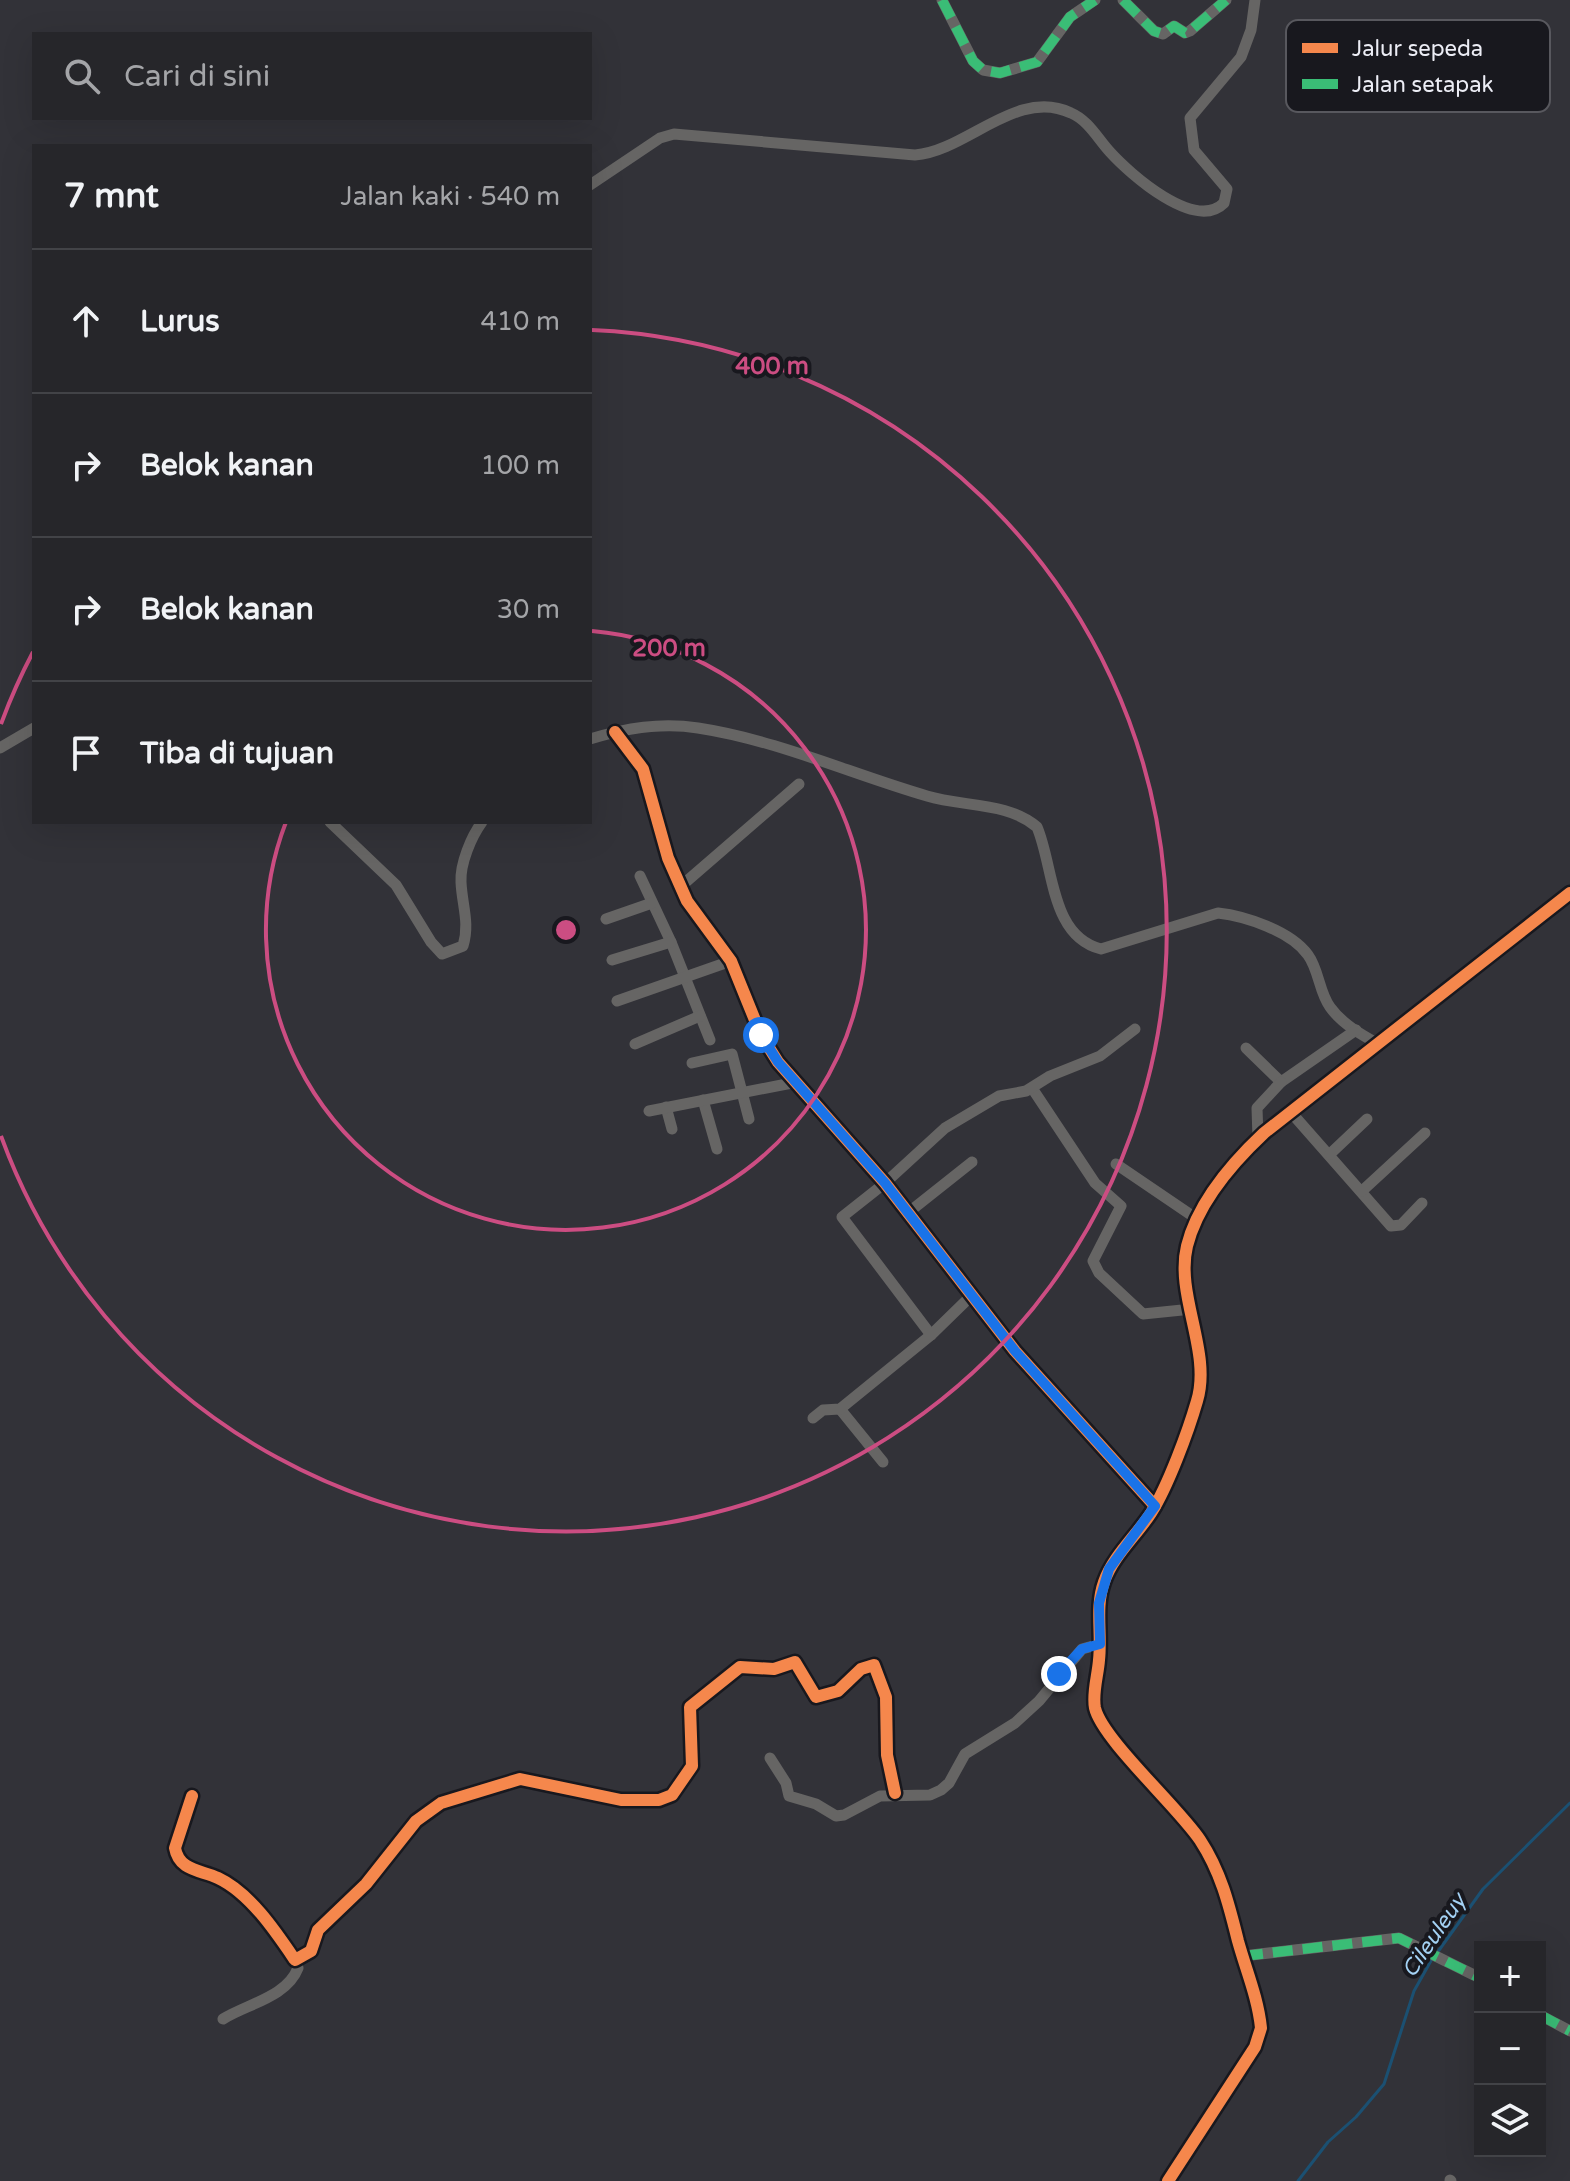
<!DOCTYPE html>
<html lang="id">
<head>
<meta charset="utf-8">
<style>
	:root { --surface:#26262a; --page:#323236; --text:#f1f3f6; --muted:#a4a5a8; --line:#424347 }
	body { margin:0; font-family:"Varela Round",sans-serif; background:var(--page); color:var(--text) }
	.controls { position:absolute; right:24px; bottom:24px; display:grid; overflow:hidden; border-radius:0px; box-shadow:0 8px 32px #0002 }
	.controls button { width:72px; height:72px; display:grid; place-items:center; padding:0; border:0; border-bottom:2px solid var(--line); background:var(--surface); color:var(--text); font:40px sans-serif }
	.stop { position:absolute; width:24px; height:24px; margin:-18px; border:6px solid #1a73e8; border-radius:50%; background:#fff }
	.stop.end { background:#1a73e8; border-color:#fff; box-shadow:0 2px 8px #0008 }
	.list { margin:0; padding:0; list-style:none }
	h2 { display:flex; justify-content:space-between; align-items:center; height:104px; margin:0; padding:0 32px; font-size:34px }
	h2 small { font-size:26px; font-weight:400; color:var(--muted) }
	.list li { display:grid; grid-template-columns:52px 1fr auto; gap:24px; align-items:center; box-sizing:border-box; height:144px; padding:0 32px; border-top:2px solid var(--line) }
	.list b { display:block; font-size:30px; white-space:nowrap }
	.list em { font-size:26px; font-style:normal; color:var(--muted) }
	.icon { flex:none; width:44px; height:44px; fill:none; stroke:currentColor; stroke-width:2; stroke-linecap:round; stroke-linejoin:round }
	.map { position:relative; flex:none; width:1570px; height:2181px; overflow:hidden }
	.search { position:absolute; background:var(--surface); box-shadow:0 8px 32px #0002; left:32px; top:32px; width:560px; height:88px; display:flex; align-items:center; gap:20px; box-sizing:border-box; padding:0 28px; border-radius:0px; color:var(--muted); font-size:30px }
	.panel { position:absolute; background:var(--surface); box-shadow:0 8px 32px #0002; left:32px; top:144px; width:560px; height:680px; border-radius:0px }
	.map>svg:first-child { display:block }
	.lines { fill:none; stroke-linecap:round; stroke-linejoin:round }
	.stream { stroke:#1b5072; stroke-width:3 }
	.minor { stroke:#666564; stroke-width:11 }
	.quiet { stroke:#3abd76; stroke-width:10; stroke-dasharray:20 10; stroke-linecap:butt }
	.cycleway-casing { stroke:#18181e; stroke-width:17 }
	.cycleway { stroke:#f5874c; stroke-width:12 }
	.route { stroke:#1a73e8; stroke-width:10 }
	.ring { fill:none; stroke:#cc4d82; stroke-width:4 }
	.labels { text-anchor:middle; stroke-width:8; stroke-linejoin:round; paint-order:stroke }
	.water-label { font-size:22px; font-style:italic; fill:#a3d1f4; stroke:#18181e }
	.key { fill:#18181e; stroke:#58585e; stroke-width:2 }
	.key-label { font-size:22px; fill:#ecedf5 }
	.centre { fill:#cc4d82; stroke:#18181e; stroke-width:4 }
	.ring-label { font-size:24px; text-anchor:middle; font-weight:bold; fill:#cc4d82; stroke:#18181e; stroke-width:8; stroke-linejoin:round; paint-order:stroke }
</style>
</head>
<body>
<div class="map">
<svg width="1570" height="2181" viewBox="0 0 1570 2181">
	<rect width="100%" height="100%" fill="#323238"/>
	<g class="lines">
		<g class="stream">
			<path d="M1437,1953L1483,1889L1570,1803"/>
			<path d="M1298,2181L1328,2142L1356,2117L1384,2084L1414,1991L1432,1959"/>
		</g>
		<g class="minor">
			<path d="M942,0L973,61L983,70L1000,73L1037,62L1070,17L1095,0"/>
			<path d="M1123,0L1154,31L1163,34L1174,26L1185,33L1190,31L1226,0"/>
			<path d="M590,185L660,138L674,134L915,155C967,151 1017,87 1071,113C1088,120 1098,139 1110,152C1130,174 1195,232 1224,203L1227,189L1194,150L1190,118L1241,57L1251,30L1255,0"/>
			<path d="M615,732L643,769L668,858L687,901L731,961L761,1035L778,1062L885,1183L1015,1351L1155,1506"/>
			<path d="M590,739C626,728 661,722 698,728C777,740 851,774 927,796C963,807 1008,802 1037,827C1054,867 1050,936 1101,949L1218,913C1245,916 1291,931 1308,955C1319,970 1319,992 1330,1007C1342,1024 1362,1035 1380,1045"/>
			<path d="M0,748L34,728"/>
			<path d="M330,822L396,885L431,942L442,954L463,946C470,923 462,905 461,882C460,864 471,837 482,822"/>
			<path d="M640,876L671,942L710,1040"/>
			<path d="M680,887L799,784"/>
			<path d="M606,919L652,903"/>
			<path d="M612,960L671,942"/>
			<path d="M617,1001L731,961"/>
			<path d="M635,1044L700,1016"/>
			<path d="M1246,1048L1281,1082L1356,1030"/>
			<path d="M692,1063L732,1054L749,1119"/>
			<path d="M1032,1088L1095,1183L1121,1206L1093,1261L1099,1273L1143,1314L1192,1309"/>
			<path d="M703,1100L717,1149"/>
			<path d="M666,1107L672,1129"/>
			<path d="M1289,1110L1391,1226L1401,1225L1422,1203"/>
			<path d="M649,1111L797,1082"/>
			<path d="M1258,1138L1257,1108L1281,1082"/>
			<path d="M1330,1154L1367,1119"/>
			<path d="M1116,1164L1197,1219"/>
			<path d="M1362,1191L1425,1133"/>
			<path d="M909,1212L972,1162"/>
			<path d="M931,1335L842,1217L885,1183L945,1128L999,1096L1026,1091L1050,1076L1100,1056L1135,1029"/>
			<path d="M840,1409L883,1462"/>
			<path d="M813,1418L823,1410L840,1409L931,1335L971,1296"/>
			<path d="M770,1758L786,1783L789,1796L816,1804L836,1816L844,1815L880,1796L930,1795L941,1790L949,1783L965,1754L1015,1723L1039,1701L1082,1649L1100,1644"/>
			<path d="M192,1796L175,1848C179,1871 201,1870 218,1878C250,1893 276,1932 295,1960L311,1951L318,1930L366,1884L416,1821L441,1803L520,1779L621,1800H659L672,1795L692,1766L690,1707L740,1667L774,1669L795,1662L816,1697L838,1691L861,1669L874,1665L886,1697L887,1755L895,1793"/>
			<path d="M1243,1956L1399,1938L1480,1978"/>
			<path d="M1540,2015L1570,2031"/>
			<path d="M223,2019C247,2004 287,1997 298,1968L295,1960"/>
			<path d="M1450,2180L1451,2181"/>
			<path d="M1168,2181L1255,2047L1261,2028C1258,1998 1246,1970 1238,1941C1229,1905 1221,1872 1200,1840C1179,1808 1102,1739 1095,1708C1092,1693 1098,1675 1099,1660C1102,1634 1095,1607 1104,1582C1113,1556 1136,1536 1151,1513C1168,1486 1188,1432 1197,1401C1212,1352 1175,1295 1187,1246C1198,1202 1232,1163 1264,1133L1570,893"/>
		</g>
		<g class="quiet">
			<path d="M942,0L973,61L983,70L1000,73L1037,62L1070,17L1095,0"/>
			<path d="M1123,0L1154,31L1163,34L1174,26L1185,33L1190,31L1226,0"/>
			<path d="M1243,1956L1399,1938L1480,1978"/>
			<path d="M1540,2015L1570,2031"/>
		</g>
		<g class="cycleway-casing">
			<g id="cycleway">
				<path d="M615,732L643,769L668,858L687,901L731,961L761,1035L778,1062L885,1183L1015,1351L1155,1506"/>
				<path d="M192,1796L175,1848C179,1871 201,1870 218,1878C250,1893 276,1932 295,1960L311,1951L318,1930L366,1884L416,1821L441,1803L520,1779L621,1800H659L672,1795L692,1766L690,1707L740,1667L774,1669L795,1662L816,1697L838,1691L861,1669L874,1665L886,1697L887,1755L895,1793"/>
				<path d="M1168,2181L1255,2047L1261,2028C1258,1998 1246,1970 1238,1941C1229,1905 1221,1872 1200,1840C1179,1808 1102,1739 1095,1708C1092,1693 1098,1675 1099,1660C1102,1634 1095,1607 1104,1582C1113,1556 1136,1536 1151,1513C1168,1486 1188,1432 1197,1401C1212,1352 1175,1295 1187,1246C1198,1202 1232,1163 1264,1133L1570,893"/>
			</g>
		</g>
		<use href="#cycleway" class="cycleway"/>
	</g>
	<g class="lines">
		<path class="route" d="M761,1035L778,1062L885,1183L1015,1351L1155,1506L1109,1569L1099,1603L1100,1644L1082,1649L1059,1674"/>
	</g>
	<g class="ring">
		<path d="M592 631A300 300 0 1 1 286 822"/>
		<path d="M1 724A601 601 0 0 1 33 652M592 330A601 601 0 1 1 1 1136"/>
	</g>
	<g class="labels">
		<g class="water-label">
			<text transform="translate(1433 1935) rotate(-56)" y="8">Cileuleuy</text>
		</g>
	</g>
	<rect x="1286" y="20" width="264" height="92" rx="12" class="key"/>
	<rect x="1302" y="43" width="36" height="10" fill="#f5874c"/>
	<rect x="1302" y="79" width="36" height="10" fill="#3abd76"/>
	<g class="key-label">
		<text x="1352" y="56">Jalur sepeda</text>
		<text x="1352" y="92">Jalan setapak</text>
	</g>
	<circle cx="566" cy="930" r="12" class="centre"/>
	<g class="ring-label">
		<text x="772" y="374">400 m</text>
		<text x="669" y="656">200 m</text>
	</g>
</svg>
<div class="controls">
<button>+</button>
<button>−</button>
<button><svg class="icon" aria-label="layers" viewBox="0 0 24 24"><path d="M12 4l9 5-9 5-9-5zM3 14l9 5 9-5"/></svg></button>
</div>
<div class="stop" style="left:761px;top:1035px"></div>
<div class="stop end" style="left:1059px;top:1674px"></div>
<div class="search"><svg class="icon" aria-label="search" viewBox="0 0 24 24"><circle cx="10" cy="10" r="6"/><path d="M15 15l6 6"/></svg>Cari di sini</div>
<section class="panel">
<h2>7 mnt<small>Jalan kaki · 540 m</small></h2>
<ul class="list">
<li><svg class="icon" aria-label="ahead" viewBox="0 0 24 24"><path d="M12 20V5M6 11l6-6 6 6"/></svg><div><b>Lurus</b></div><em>410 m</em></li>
<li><svg class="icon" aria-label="right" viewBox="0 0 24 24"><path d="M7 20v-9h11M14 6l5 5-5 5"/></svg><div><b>Belok kanan</b></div><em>100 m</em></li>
<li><svg class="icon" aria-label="right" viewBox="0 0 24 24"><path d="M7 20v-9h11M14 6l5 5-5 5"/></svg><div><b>Belok kanan</b></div><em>30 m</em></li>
<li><svg class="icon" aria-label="arrive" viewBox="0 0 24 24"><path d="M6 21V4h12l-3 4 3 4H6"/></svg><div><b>Tiba di tujuan</b></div></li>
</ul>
</section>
</div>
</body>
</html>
